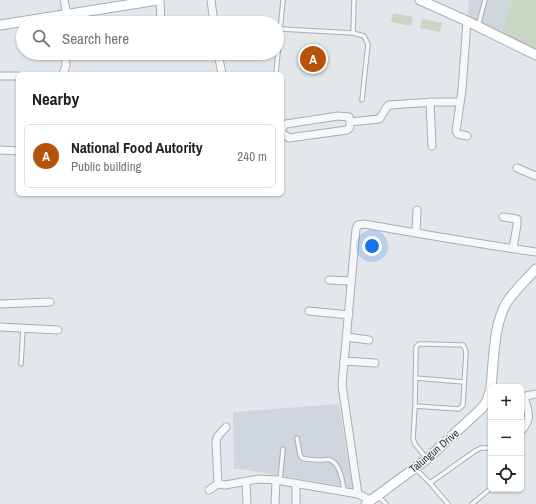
<!DOCTYPE html>
<html lang="en">
<head>
<meta charset="utf-8">
<style>
	:root { --surface:#fff; --page:#f2f2f2; --text:#202124; --muted:#757577; --line:#e0e0e0; --accent:#b45309 }
	body { margin:0; font-family:"Archivo Narrow",sans-serif; background:var(--page); color:var(--text) }
	.controls { position:absolute; right:12px; bottom:12px; display:grid; overflow:hidden; border-radius:6px; box-shadow:0 1px 3px #0004 }
	.controls button { width:36px; height:36px; display:grid; place-items:center; padding:0; border:0; border-bottom:1px solid var(--line); background:var(--surface); color:var(--text); font:20px sans-serif }
	.you { position:absolute; left:372px; top:246px; width:14px; height:14px; margin:-10px; border:3px solid #fff; border-radius:50%; background:#1a73e8; box-shadow:0 0 0 6px #1a73e833 }
	.badge { display:grid; place-items:center; width:26px; height:26px; border-radius:50%; background:var(--accent); color:#fff; font-size:13px; font-weight:700 }
	.pin { position:absolute; translate:-50% -50%; border:2px solid #fff; box-shadow:0 1px 4px #0006 }
	.list { margin:0; padding:0; list-style:none }
	h2 { display:flex; justify-content:space-between; align-items:center; height:52px; margin:0; padding:0 16px; font-size:17px }
	h2 small { font-size:13px; font-weight:400; color:var(--muted) }
	.list li { display:grid; grid-template-columns:26px 1fr auto; gap:12px; align-items:center; box-sizing:border-box; height:64px; margin:0 8px 8px; padding:0 8px; border:1px solid var(--line); border-radius:6px }
	.list b { display:block; font-size:15px; white-space:nowrap }
	.list p { margin:0; font-size:13px; white-space:nowrap; color:var(--muted) }
	.list em { font-size:13px; font-style:normal; color:var(--muted) }
	.icon { flex:none; width:22px; height:22px; fill:none; stroke:currentColor; stroke-width:2; stroke-linecap:round; stroke-linejoin:round }
	.map { position:relative; flex:none; width:536px; height:504px; overflow:hidden }
	.search { position:absolute; background:var(--surface); box-shadow:0 1px 3px #0004; left:16px; top:16px; width:268px; height:44px; display:flex; align-items:center; gap:10px; box-sizing:border-box; padding:0 14px; border-radius:22px; color:var(--muted); font-size:15px }
	.panel { position:absolute; background:var(--surface); box-shadow:0 1px 3px #0004; left:16px; top:72px; width:268px; height:124px; border-radius:6px }
	.map>svg:first-child { display:block }
	.built { fill:#d0d6dd }
	.green { fill:#cad5c3 }
	.lines { fill:none; stroke-linecap:round; stroke-linejoin:round }
	.lane-casing { stroke:#a7aeb6; stroke-width:5.5 }
	.street-casing { stroke:#a7aeb6; stroke-width:9 }
	.secondary-casing { stroke:#a7aeb6; stroke-width:11 }
	.lane { stroke:#f5f7f9; stroke-width:3.5 }
	.street { stroke:#f5f7f9; stroke-width:7 }
	.secondary { stroke:#fff; stroke-width:9 }
	.labels { text-anchor:middle; stroke-width:3; stroke-linejoin:round; paint-order:stroke }
	.street-label { font-size:11px; fill:#293644; stroke:#f2f5f8 }
</style>
</head>
<body>
<div class="map">
<svg width="536" height="504" viewBox="0 0 536 504">
	<rect width="100%" height="100%" fill="#e2e7eb"/>
	<g class="built">
		<path d="M469,0H512L501,33L468,18Z"/>
		<path d="M339,404L353,488L241,469H234L233,412Z"/>
	</g>
	<g class="green">
		<path d="M512,0H536V49L501,33Z"/>
		<path d="M393,13L413,17L411,26L391,22Z"/>
		<path d="M422,19L442,23L440,32L420,28Z"/>
	</g>
	<g class="lines">
		<g class="lane-casing">
			<g id="lane">
				<path d="M478,26L485,0"/>
				<path d="M281,29L353,33L364,36L368,44L362,100"/>
				<path d="M353,33L354,0"/>
				<path d="M276,74L283,0"/>
				<path d="M21,364L23,328"/>
				<path d="M415,378L464,382"/>
				<path d="M415,406L459,409L463,405L466,351L463,345L425,344H419L416,347L415,406L413,439L415,444L427,459"/>
				<path d="M297,438L300,455L302,458C308,460 314,460 321,460C324,460 328,459 330,460C340,463 343,483 344,491"/>
				<path d="M415,468L430,483L448,504"/>
				<path d="M280,481L283,449"/>
				<path d="M430,483L475,451L481,448H491"/>
				<path d="M378,496L386,504"/>
				<path d="M472,504L491,488"/>
			</g>
		</g>
		<g class="street-casing">
			<g id="street">
				<path d="M64,0L67,15"/>
				<path d="M160,0L161,23"/>
				<path d="M211,0L214,23"/>
				<path d="M467,21L462,90L456,131L458,134L467,136"/>
				<path d="M218,53L222,74"/>
				<path d="M63,74L66,66L65,53"/>
				<path d="M0,76H18"/>
				<path d="M430,102L432,146"/>
				<path d="M350,122L349,117L338,116L286,124L282,128V133L289,138L347,130L350,127V122L379,119C383,115 384,109 389,105L435,102H460"/>
				<path d="M0,150L18,151"/>
				<path d="M517,168L536,176"/>
				<path d="M503,217L517,219V225L513,248"/>
				<path d="M416,233L417,210"/>
				<path d="M329,280L351,281"/>
				<path d="M0,304L50,302"/>
				<path d="M309,311L349,315"/>
				<path d="M0,327L58,330"/>
				<path d="M347,337L369,340"/>
				<path d="M344,361L375,363"/>
				<path d="M521,397L536,394"/>
				<path d="M226,427L218,436L216,441L218,484L225,485L259,479L276,480L358,494L370,500"/>
				<path d="M521,431C533,418 528,411 524,397"/>
				<path d="M246,482L247,504"/>
				<path d="M296,484V504"/>
				<path d="M209,490L218,484"/>
				<path d="M358,494L342,385L356,229L358,225L364,224C421,234 479,244 536,252"/>
				<path d="M275,504L276,480"/>
			</g>
		</g>
		<g class="secondary-casing">
			<g id="secondary">
				<path d="M420,0L467,21L536,55"/>
				<path d="M0,25L158,0"/>
				<path d="M491,387C494,361 493,325 507,302C515,290 526,280 536,269"/>
				<path d="M366,504L427,459L481,409L486,403L491,389"/>
			</g>
		</g>
		<use href="#lane" class="lane"/>
		<use href="#street" class="street"/>
		<use href="#secondary" class="secondary"/>
	</g>
	<g class="labels">
		<g class="street-label">
			<text transform="translate(434 451) rotate(-40)" y="4">Talungun Drive</text>
		</g>
	</g>
</svg>
<div class="controls">
<button>+</button>
<button>−</button>
<button><svg class="icon" aria-label="locate" viewBox="0 0 24 24"><circle cx="12" cy="12" r="6"/><path d="M12 2v4M12 18v4M2 12h4M18 12h4"/></svg></button>
</div>
<div class="you"></div>
<div class="pin badge" style="left:313px;top:59px">A</div>
<div class="search"><svg class="icon" aria-label="search" viewBox="0 0 24 24"><circle cx="10" cy="10" r="6"/><path d="M15 15l6 6"/></svg>Search here</div>
<section class="panel">
<h2>Nearby<small></small></h2>
<ul class="list">
<li><span class="badge">A</span><div><b>National Food Autority</b><p>Public building</p></div><em>240 m</em></li>
</ul>
</section>
</div>
</body>
</html>
